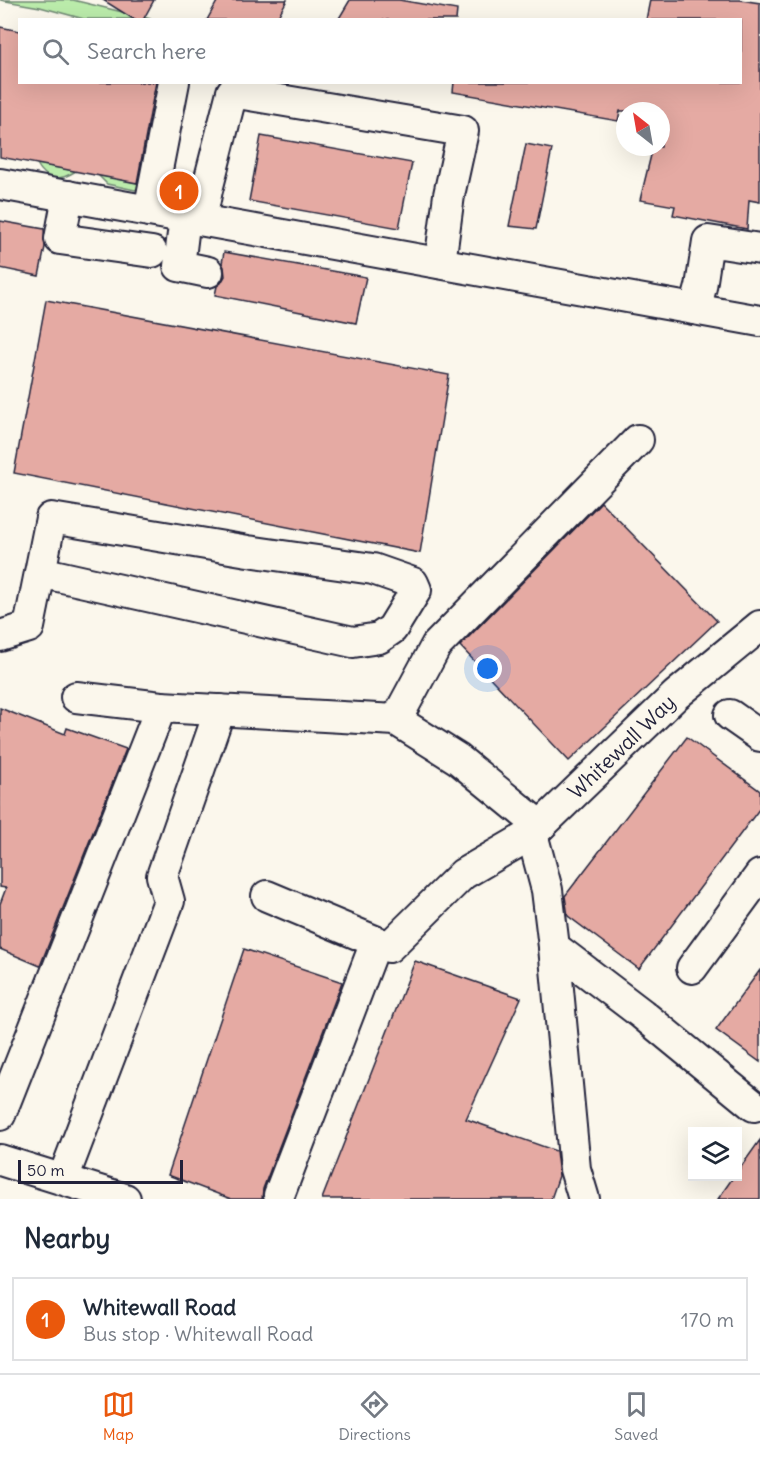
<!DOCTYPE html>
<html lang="en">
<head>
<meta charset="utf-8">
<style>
	:root { --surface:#fff; --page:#f6f6f7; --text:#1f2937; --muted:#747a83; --line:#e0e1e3; --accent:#ea580c }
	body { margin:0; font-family:Delius,sans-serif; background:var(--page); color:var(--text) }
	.controls { position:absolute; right:18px; bottom:18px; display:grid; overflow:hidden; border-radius:0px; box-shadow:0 6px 24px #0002 }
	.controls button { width:54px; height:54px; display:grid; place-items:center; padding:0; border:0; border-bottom:2px solid var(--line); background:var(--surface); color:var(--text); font:30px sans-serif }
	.compass { position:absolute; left:616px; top:102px; width:54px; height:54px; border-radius:50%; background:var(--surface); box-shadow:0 6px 24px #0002; rotate:329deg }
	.scale { position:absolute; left:18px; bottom:15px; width:165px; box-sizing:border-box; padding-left:6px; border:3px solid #22223b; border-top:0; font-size:16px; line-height:21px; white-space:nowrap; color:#22223b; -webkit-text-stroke:4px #fbf7ec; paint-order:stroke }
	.you { position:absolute; left:488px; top:669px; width:21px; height:21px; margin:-15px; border:4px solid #fff; border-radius:50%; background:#1a73e8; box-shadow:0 0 0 9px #1a73e833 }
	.badge { display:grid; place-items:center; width:39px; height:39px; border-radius:50%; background:var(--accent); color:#fff; font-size:20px; font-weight:700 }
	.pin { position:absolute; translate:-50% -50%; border:3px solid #fff; box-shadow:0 2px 6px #0006 }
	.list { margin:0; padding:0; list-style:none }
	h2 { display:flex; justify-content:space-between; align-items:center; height:78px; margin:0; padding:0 24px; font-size:26px }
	h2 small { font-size:20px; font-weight:400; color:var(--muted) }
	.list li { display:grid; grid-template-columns:39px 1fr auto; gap:18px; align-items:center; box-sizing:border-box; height:84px; margin:0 12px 12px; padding:0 12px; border:2px solid var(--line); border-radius:0px }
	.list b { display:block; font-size:22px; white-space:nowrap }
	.list p { margin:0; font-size:20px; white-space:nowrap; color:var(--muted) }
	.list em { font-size:20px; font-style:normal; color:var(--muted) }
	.icon { flex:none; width:33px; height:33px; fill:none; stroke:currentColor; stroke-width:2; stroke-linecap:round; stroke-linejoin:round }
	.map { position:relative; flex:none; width:760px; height:1199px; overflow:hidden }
	.search { position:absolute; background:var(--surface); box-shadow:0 6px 24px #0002; left:18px; right:18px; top:18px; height:66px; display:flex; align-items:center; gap:15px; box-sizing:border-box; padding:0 21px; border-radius:0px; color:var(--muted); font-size:22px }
	.sheet { height:174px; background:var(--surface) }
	nav { display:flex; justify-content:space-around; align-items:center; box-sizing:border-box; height:84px; border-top:2px solid var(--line); background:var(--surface); font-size:16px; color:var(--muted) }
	nav a { display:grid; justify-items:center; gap:3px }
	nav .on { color:var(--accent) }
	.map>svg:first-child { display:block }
	.green { fill:#bbecab; stroke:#6e8773; stroke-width:1.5 }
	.building { fill:#e5aaa3; stroke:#22223b; stroke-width:1.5 }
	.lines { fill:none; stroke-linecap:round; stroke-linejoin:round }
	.minor-casing { stroke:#22223b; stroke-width:34 }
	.minor { stroke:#fbf7ec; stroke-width:30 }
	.labels { text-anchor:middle; stroke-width:5; stroke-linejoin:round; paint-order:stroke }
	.street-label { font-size:21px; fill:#22223b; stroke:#fbf7ec }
</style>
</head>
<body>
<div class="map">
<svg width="760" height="1199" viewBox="0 0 760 1199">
	<rect width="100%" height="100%" fill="#fbf7ec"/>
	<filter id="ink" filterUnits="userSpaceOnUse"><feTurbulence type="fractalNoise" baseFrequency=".0167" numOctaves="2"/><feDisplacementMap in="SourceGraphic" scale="12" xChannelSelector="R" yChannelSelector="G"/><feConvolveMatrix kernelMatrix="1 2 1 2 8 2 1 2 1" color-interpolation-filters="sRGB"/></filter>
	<g filter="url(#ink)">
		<g class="green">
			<path d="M0,0H73L151,19H84L40,7Z"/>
			<path d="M37,164L76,171C60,181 47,182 37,164Z"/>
			<path d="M98,175L139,183L141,187L135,190L107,184Z"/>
		</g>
		<g class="building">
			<path d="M103,0H154L143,20H135Z"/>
			<path d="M218,0H287L276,20H207Z"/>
			<path d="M350,0H399L457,10L456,20H338Z"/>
			<path d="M650,0H740L760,3V202L749,200L747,229L673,215L675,206L640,200L653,147H661V111H620L618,121L453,92L454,82H741V20H646Z"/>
			<path d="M0,27L20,31V82H156L137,183L0,157Z"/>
			<path d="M261,136L412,163L399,228L249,201Z"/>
			<path d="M526,144L552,149L536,229L509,226Z"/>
			<path d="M0,221L44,229L45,247L39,276L0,268Z"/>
			<path d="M224,252L366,277L356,323L215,295L217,286L221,283L225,276L224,267L222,263Z"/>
			<path d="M46,300L449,375L420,553L14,473Z"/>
			<path d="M601,502L717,621L569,761L460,646Z"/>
			<path d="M0,708L65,734L67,728L126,749L40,966L0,949V904L6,888L0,887Z"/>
			<path d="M687,737L760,791V808L639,969L568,916L565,896Z"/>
			<path d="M244,949L342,982L263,1189L262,1199H231L168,1175Z"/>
			<path d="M415,961L521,998L466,1119L556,1151L559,1176L551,1199H322Z"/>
			<path d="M760,970V1062L716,1030Z"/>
			<path d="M760,1140V1199H718L734,1176H738V1171Z"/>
		</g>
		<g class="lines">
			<g class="minor-casing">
				<g id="minor">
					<path d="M0,184L760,321"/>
					<path d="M68,196L60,239L152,252"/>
					<path d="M149,211L174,82"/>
					<path d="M185,217L179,266L208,272"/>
					<path d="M201,220L207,190L232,92L463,131L449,195L440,263"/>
					<path d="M695,309L701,287L708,241L760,249"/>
					<path d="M0,636L29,627L51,518L248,551L373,569L413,583L416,590L392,629L379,638L353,642L40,572"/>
					<path d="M76,697L161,707"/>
					<path d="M730,715L760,736"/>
					<path d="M396,720L436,646L638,440"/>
					<path d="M267,896L389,947L463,874L532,834"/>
					<path d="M554,947L575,1169L584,1199"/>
					<path d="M692,968L760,875"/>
					<path id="s1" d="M754,1106L642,1014L554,947L547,890L532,834L676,695L760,626"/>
					<path d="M0,1115L161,707L396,720L458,759L540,826"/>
					<path d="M0,1160L125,1199"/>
					<path d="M63,1179L169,901L162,876L220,710"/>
					<path d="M279,1195L376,942"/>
				</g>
			</g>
			<use href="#minor" class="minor"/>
		</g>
	</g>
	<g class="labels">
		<g class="street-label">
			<text dy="7" stroke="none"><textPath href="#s1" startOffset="496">Whitewall Way</textPath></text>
		</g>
	</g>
</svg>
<div class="controls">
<button><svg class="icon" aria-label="layers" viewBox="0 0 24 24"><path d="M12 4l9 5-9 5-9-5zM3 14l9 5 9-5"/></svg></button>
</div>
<svg class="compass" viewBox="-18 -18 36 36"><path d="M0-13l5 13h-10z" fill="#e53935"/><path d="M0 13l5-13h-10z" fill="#747a83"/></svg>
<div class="scale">50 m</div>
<div class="you"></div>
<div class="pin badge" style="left:179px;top:191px">1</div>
<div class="search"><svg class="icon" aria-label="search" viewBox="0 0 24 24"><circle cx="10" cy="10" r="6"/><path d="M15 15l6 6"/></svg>Search here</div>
</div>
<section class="sheet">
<h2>Nearby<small></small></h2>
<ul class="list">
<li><span class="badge">1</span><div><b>Whitewall Road</b><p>Bus stop · Whitewall Road</p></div><em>170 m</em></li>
</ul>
</section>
<nav>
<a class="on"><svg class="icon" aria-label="map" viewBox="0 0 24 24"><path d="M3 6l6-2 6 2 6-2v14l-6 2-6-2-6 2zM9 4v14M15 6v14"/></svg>Map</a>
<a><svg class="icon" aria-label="directions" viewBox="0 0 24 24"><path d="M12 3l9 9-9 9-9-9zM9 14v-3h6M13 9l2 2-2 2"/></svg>Directions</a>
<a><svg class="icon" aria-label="saved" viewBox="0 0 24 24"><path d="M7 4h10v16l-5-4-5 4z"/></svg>Saved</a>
</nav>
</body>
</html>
